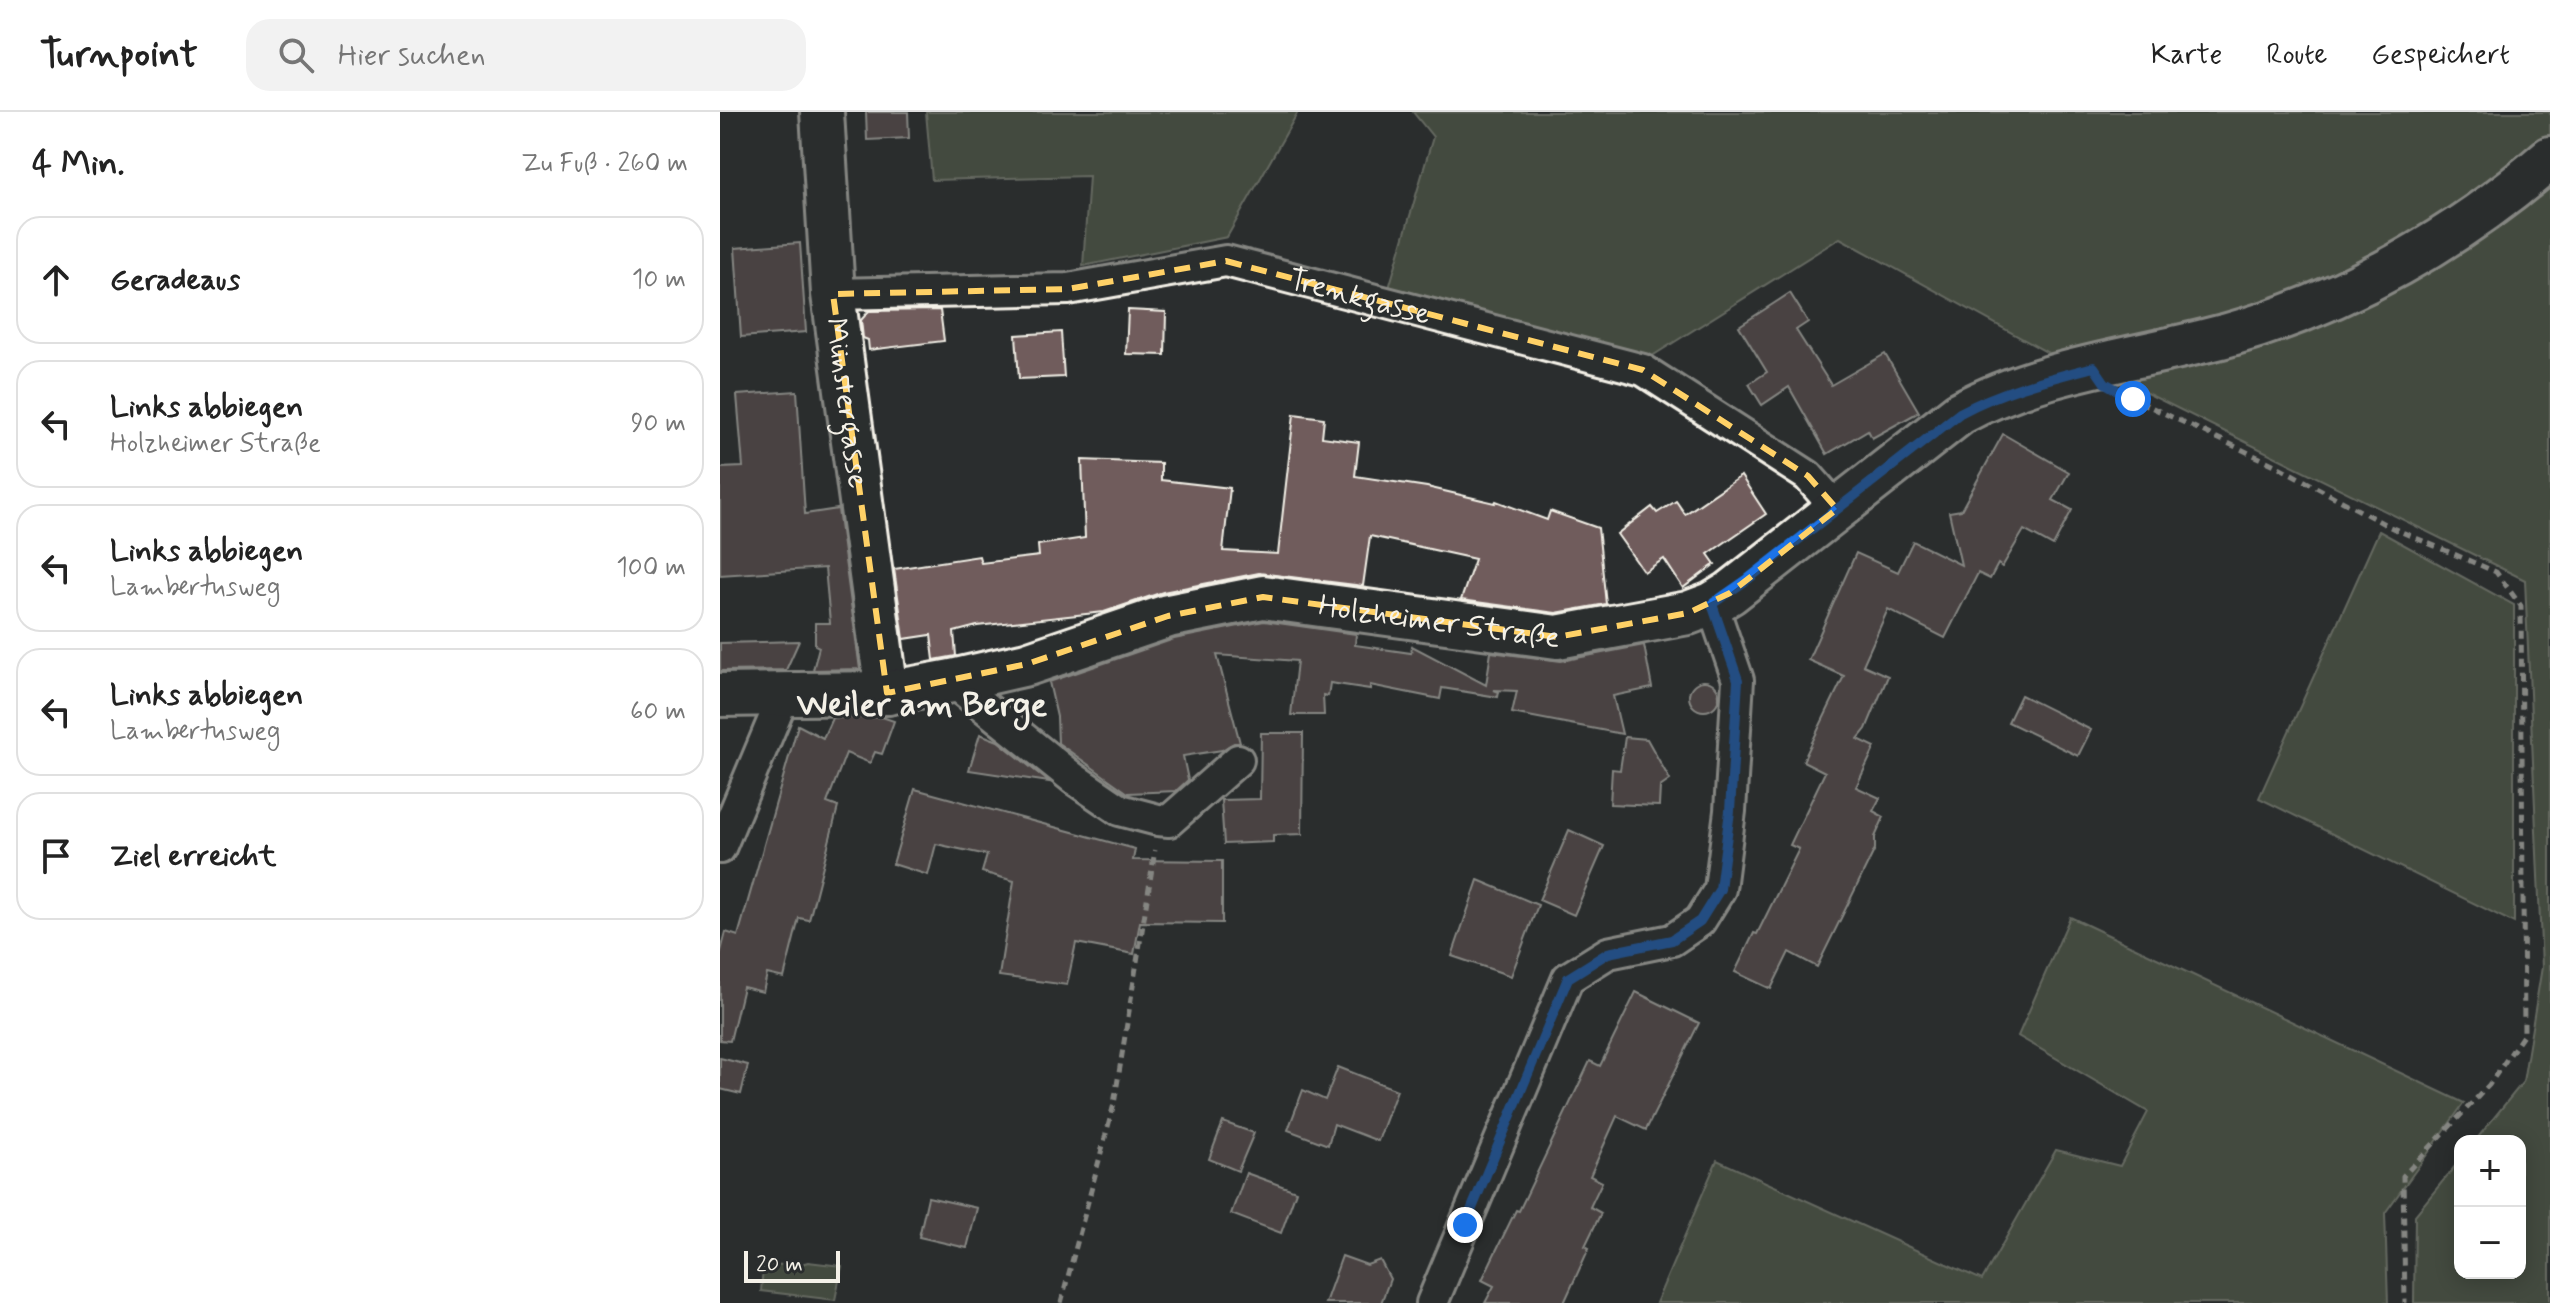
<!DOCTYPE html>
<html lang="de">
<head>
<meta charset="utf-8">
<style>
	:root { --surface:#fff; --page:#f2f2f2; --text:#222; --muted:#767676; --line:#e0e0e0 }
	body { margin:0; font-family:Mynerve,sans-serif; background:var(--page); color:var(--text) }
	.controls { position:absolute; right:24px; bottom:24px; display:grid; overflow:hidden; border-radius:16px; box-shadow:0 4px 20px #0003 }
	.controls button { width:72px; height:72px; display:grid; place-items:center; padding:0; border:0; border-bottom:2px solid var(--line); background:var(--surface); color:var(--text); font:40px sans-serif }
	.scale { position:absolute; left:24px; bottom:20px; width:96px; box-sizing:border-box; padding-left:8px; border:4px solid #f4f1e8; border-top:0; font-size:22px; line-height:28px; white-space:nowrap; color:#f4f1e8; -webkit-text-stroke:6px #2a2d2e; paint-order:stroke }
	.stop { position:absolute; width:24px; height:24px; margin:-18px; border:6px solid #1a73e8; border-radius:50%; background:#fff }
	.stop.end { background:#1a73e8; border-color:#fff; box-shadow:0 2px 8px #0008 }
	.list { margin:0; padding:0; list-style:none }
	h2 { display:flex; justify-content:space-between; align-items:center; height:104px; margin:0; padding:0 32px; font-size:34px }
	h2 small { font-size:26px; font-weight:400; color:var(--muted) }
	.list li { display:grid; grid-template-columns:52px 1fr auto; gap:24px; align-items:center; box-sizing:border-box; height:128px; margin:0 16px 16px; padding:0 16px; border:2px solid var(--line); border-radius:24px }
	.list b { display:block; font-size:30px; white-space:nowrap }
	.list p { margin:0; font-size:26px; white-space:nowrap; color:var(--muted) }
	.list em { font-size:26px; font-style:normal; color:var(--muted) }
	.icon { flex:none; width:44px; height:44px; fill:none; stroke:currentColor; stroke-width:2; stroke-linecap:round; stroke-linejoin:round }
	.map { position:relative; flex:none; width:1830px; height:1191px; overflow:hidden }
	header { display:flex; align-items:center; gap:48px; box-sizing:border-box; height:112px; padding:0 40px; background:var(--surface); border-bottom:2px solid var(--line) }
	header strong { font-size:38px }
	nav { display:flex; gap:44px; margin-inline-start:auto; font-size:28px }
	.search { width:560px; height:72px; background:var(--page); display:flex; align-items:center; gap:20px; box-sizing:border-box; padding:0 28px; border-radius:24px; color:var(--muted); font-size:30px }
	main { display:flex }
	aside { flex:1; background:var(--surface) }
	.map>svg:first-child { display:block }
	.green { fill:#636e54; stroke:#acb09e; stroke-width:2 }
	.building { fill:#6f5c5c; stroke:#f4f1e8; stroke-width:2 }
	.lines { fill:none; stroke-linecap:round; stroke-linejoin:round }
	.street-casing { stroke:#f4f1e8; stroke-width:36 }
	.secondary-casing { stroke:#f4f1e8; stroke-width:48 }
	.path { stroke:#f4f1e8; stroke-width:5; stroke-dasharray:8 6; stroke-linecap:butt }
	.street { stroke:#2a2d2e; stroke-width:30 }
	.secondary { stroke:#2a2d2e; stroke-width:42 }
	.route { stroke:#1a73e8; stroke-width:10 }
	.marked { fill:none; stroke:#ffd166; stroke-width:6; stroke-dasharray:16 10; stroke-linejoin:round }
	.labels { text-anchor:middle; stroke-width:6; stroke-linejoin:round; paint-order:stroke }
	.street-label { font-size:30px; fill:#f4f1e8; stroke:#2a2d2e }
	.quarter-label { font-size:34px; font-weight:bold; fill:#f4f1e8; stroke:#2a2d2e }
</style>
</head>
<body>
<header>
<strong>Turnpoint</strong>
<div class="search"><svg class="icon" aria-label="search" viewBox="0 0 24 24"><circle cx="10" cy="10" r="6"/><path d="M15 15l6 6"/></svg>Hier suchen</div>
<nav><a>Karte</a><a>Route</a><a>Gespeichert</a></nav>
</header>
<main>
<aside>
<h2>4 Min.<small>Zu Fuß · 260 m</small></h2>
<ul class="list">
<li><svg class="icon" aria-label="ahead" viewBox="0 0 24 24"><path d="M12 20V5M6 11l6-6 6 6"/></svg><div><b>Geradeaus</b></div><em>10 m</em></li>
<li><svg class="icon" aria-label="left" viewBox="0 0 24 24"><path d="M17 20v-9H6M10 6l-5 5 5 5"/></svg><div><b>Links abbiegen</b><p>Holzheimer Straße</p></div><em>90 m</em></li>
<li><svg class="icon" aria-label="left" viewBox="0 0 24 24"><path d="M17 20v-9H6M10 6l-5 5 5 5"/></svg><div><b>Links abbiegen</b><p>Lambertusweg</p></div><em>100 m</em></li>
<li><svg class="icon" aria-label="left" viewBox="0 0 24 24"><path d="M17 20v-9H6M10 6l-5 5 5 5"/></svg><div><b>Links abbiegen</b><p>Lambertusweg</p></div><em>60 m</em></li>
<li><svg class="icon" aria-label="arrive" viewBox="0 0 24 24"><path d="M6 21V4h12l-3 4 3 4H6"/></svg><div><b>Ziel erreicht</b></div></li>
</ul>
</aside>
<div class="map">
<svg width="1830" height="1191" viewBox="0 0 1830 1191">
	<rect width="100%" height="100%" fill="#2a2d2e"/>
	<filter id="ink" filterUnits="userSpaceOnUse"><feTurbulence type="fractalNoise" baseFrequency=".0125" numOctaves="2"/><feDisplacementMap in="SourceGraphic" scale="16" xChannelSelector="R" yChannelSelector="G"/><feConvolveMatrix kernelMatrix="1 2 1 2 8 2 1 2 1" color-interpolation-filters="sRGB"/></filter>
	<g filter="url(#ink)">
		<g class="green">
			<path d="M206,0H578L507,125L363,154L369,64L212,68Z"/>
			<path d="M693,0H1830V24L1681,129L1563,189L1339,247L1120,126L929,246L669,176L713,25Z"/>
			<path d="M1830,67V1191H1694L1695,1103L1740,1048V1161H1800V1029H1755L1803,970L1822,855L1805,468L1396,266Z"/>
			<path d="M1659,419L1794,493V811L1539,686Z"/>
			<path d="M1350,805L1744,991L1665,1101L1668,1191H936L997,1048L1262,1168L1336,1038L1400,1054L1428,1000L1298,924Z"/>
			<path d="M88,1150L122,1154L115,1188L41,1179L43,1155C55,1149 69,1157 88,1150Z"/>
		</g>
		<g class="building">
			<path d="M146,0H188L189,26L147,28Z"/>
			<path d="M80,131L86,220L21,225L15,136Z"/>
			<path d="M1070,181L1088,210L1076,218L1111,273L1165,242L1199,300L1152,326L1148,318L1107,342L1069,275L1042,293L1029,272L1047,260L1019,214Z"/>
			<path d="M220,198L224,229L149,238L148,228L143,226L141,208L149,199Z"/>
			<path d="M408,198L446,200L445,243L406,242Z"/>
			<path d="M341,220L344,265L299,267L296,223Z"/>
			<path d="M77,279L85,402L118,397L140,557L93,558L99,535L95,533V511H110L105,456L0,463V356L23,355L17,283Z"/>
			<path d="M574,302L604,306L602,325L639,330L635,364L707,375L775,391L776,389L827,408L830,399L878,416L886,492L836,501L741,488L755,447L650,424L643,474L539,461L443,480L384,500L257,514L234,520L236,544L214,548L211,523L184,527L174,457L259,444L261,451L319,444L318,433L365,426L362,348L441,351V368L510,376L503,439L558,442Z"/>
			<path d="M1283,322L1349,360L1333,388L1352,398L1333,434L1304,418L1282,455L1278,452L1270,467L1258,461L1225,526L1168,497L1143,553L1168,564L1146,617L1138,627L1155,635L1136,675L1160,686L1153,699L1164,705L1155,725V737L1097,855L1069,840L1051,877L1015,860L1034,821L1037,822L1079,737L1070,733L1105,660L1083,649L1124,564L1088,548L1136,441L1178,460L1193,429L1241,453L1229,400L1241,398Z"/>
			<path d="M1021,364L1046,402L988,442L995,452L963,476L944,447L924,460L897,422L932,395L937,401L956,389L965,402Z"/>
			<path d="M544,509L636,522L635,533L691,541L692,534L766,573L771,540L841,549L924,533L932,576L893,584L902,622L792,601L797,579L774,578L779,580L778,585L722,576L720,587L650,573V577L610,571L608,584L603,583L604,603H571L577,549L497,543L520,631H514L502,638L463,644L468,668L456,679L408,681L338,631L337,605L329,570L454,527Z"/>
			<path d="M79,529L66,558L0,559V531Z"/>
			<circle cx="984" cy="584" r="15"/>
			<path d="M1301,583L1371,618L1358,644L1288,610Z"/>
			<path d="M162,605L174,609L162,642L155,640L150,651L126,641L107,691L118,695L89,808L79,806L64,866L47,862L43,880L23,875L10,929L0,928V843L6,820L18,824L78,613L103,626L112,606Z"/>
			<path d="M541,621H583L582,722L553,723V730L504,732L501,688L540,687Z"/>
			<path d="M260,622L278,629L329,670L249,658Z"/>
			<path d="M905,625L927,627L950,668L940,675L939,694L890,692L892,657L900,658Z"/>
			<path d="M195,677L415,737L413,748L502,749V811L420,810L414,842L356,831L347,873L279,864L294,769L262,760L267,743L216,732L208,763L173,752Z"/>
			<path d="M849,718L884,734L854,803L819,788Z"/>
			<path d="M758,768L818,793L791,864L732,844Z"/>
			<path d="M916,880L979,911L926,1018L897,1004L870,1064L882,1070L870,1095L881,1101L865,1134L869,1136L844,1191H765L774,1174L762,1168L774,1143L796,1098L799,1099L870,949L880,954Z"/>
			<path d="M0,946L28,953L21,982L0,977Z"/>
			<path d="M618,955L677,978L658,1029L614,1012L608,1033L568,1018L583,978L605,988Z"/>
			<path d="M503,1010L534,1021L518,1059L489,1047Z"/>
			<path d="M526,1061L576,1079L561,1121L511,1102Z"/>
			<path d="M208,1085L257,1096L247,1136L199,1125Z"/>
			<path d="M622,1144L647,1153L660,1148L670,1167L661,1191H605Z"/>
		</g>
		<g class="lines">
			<g class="street-casing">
				<g id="street">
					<path id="s1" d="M113,182L348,177L506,149L923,258L1088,364L1117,397"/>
					<path d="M232,569L353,666L400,698L438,708L449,709L518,648"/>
					<path d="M0,736L64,583"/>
					<path d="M712,1191L848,866L888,841L952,828L980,809L1000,777L1010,699L1018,568L992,492"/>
				</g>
			</g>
			<g class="secondary-casing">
				<g id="secondary">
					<path id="s2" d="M102,0L113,182L167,581"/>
					<path id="s3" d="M0,583L167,581L232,569L307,552L448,504L543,485L837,525L968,501L992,492L1010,481L1240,301C1320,257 1420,247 1508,223C1624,191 1739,126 1830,46"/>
				</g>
			</g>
			<g class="path">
				<path d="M1407,284L1557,354L1670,415L1776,460L1801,494L1804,922L1769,973L1683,1064L1685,1191"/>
				<path d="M341,1191L394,992L435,738"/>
			</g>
			<use href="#street" class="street"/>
			<use href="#secondary" class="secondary"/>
		</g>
	</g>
	<g class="lines" filter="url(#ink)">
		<path class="route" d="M745,1113L848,866L888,841L952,828L980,809L1000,777L1010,699L1018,568L992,492L1028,467L1240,301C1283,278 1328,267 1374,255L1385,271L1413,287"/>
	</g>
	<path d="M0 0H1830V1191H0ZM506,149L923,258L1088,364L1117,397L1010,481L968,501L837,525L543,485L448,504L307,552L167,581L113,182L348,177Z" fill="#2a2d2e" fill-opacity=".55" fill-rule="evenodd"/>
	<path class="marked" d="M506,149L923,258L1088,364L1117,397L1010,481L968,501L837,525L543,485L448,504L307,552L167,581L113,182L348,177Z"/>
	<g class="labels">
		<g class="street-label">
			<text dy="10" stroke="none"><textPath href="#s1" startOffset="534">Trenkgasse</textPath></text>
			<text dy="10" stroke="none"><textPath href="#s2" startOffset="292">Münstergasse</textPath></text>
			<text dy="10" stroke="none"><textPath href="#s3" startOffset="734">Holzheimer Straße</textPath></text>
		</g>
		<g class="quarter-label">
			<text x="202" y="603">Weiler am Berge</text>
		</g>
	</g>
</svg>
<div class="controls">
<button>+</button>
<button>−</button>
</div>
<div class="scale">20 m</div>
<div class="stop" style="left:1413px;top:287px"></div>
<div class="stop end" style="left:745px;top:1113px"></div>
</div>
</main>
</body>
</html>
